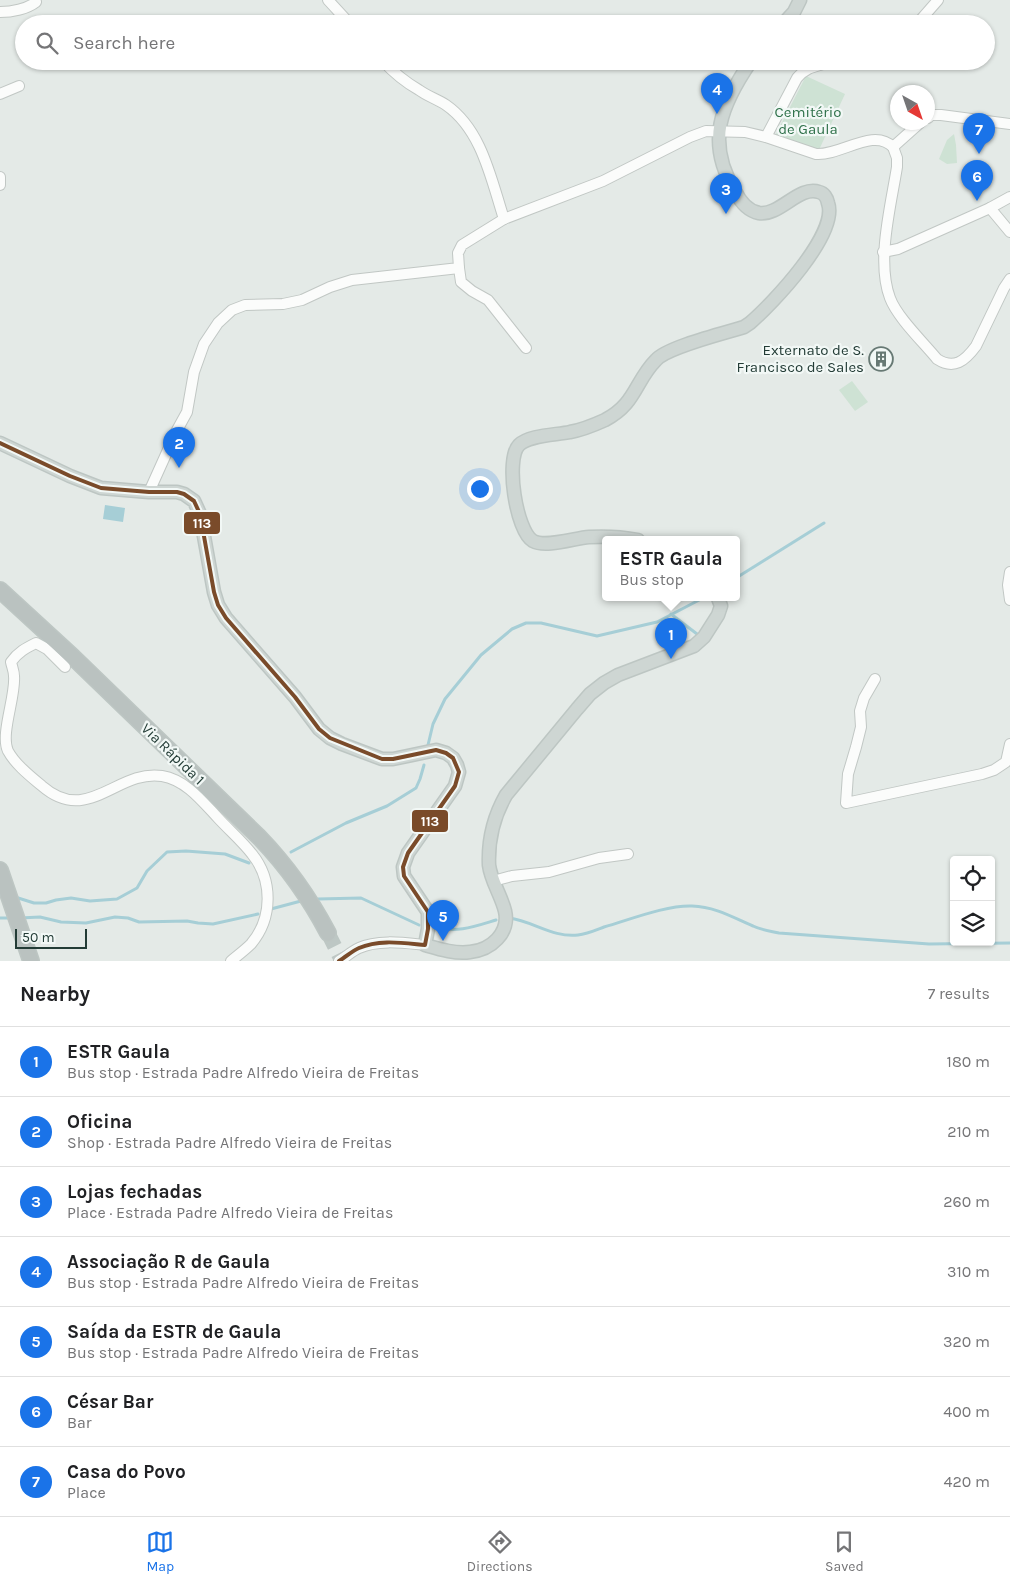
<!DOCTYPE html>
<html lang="en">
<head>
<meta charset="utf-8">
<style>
	:root { --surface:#fff; --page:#f2f2f2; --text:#202124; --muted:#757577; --line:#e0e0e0; --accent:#1a73e8 }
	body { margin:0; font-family:Karla,sans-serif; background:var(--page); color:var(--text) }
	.controls { position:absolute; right:15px; bottom:15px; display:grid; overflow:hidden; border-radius:5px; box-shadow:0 1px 4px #0004 }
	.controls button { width:45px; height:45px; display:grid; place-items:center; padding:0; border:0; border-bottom:1px solid var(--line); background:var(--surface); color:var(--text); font:25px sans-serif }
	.compass { position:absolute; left:890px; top:85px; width:45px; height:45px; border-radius:50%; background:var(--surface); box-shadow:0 1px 4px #0004; rotate:140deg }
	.scale { position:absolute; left:15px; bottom:12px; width:72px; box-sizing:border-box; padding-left:5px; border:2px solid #233c36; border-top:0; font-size:14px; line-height:18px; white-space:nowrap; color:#233c36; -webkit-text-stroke:4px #f2f8f6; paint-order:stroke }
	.you { position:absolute; left:479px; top:488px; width:18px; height:18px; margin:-12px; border:4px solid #fff; border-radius:50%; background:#1a73e8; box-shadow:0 0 0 8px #1a73e833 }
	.badge { display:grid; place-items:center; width:32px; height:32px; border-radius:50%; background:var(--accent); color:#fff; font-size:16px; font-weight:700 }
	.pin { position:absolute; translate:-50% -41px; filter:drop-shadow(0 1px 2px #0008) }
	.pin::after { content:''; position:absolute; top:26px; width:18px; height:15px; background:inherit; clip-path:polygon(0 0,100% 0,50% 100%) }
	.popup { position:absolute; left:602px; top:536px; width:138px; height:65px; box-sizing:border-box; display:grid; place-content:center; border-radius:5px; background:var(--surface); filter:drop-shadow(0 1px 4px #0005); font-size:16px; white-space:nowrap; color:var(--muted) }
	.popup b { font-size:19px; color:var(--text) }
	.popup::after { content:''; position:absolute; left:50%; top:100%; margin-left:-10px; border:10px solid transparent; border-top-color:var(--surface) }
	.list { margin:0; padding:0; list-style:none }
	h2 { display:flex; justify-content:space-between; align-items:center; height:65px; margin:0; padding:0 20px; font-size:21px }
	h2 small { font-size:16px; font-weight:400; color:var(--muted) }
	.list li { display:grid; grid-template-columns:32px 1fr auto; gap:15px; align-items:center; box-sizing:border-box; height:70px; padding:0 20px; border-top:1px solid var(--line) }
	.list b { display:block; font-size:19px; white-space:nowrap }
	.list p { margin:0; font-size:16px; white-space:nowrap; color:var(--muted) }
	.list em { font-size:16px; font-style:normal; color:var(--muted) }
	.icon { flex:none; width:28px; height:28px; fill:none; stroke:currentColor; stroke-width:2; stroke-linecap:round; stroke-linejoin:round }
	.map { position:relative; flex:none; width:1010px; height:961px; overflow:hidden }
	.search { position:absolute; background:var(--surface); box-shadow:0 1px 4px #0004; left:15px; right:15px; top:15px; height:55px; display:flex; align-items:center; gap:12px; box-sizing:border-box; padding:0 18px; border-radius:28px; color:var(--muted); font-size:19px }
	.sheet { height:555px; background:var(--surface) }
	nav { display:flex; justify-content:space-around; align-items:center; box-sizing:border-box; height:70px; border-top:1px solid var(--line); background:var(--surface); font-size:14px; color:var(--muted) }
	nav a { display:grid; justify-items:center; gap:2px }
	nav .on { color:var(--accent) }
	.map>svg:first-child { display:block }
	.green { fill:#cee2d4 }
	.water { fill:#a6ced6 }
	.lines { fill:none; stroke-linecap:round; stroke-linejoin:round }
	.stream { stroke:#a6ced6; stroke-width:3 }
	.highway-tunnel { stroke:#bdc7c4; stroke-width:15; stroke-dasharray:15 8; stroke-linecap:butt }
	.minor-casing { stroke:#c1c7c4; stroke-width:12 }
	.major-casing { stroke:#bdc6c3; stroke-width:15 }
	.highway-casing { stroke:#bdc6c3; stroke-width:18 }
	.minor { stroke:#fbfcfb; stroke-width:10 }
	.major { stroke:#ced6d3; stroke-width:12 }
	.highway { stroke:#bac2c0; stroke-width:15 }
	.bus-1-casing { stroke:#f2f8f6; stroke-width:8 }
	.bus-1 { stroke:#7a4b2a; stroke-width:4 }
	.labels { text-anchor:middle; stroke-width:4.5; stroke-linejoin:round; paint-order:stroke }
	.park-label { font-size:15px; fill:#2f714a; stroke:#f2f8f6 }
	.poi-label { font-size:15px; fill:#233c36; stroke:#f2f8f6; text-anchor:end }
	.street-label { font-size:15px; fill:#233c36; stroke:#f2f8f6 }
	.line-badge { stroke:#f2f8f6; stroke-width:2 }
	.badge-label { font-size:14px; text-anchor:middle; font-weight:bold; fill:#fff }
</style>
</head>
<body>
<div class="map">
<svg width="1010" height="961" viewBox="0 0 1010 961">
	<rect width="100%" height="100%" fill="#e4eae7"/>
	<g class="green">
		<path d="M806,76L845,94L818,152L775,136Z"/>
		<path d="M954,134L956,145L957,163L947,164L939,159L947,140Z"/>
		<path d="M852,381L868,402L855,411L839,390Z"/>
	</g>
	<path class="water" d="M105,505L125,508L123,522L103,519Z"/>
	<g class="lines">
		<g class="stream">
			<path d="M736,578L824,523"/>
			<path d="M671,614L697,634"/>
			<path d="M428,745L433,724L445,699L481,655L512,629L526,623H541L597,636L657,622L703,598"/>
			<path d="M291,852L346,823L387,806L416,788L420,779L424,765"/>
			<path d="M15,897L34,903H46L56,900L71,898L90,901L117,899L137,888L147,871L167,852L186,851L225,854L249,863"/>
			<path d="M318,899L361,898L419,925"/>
			<path d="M271,909L301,901"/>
			<path d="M0,918H11"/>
			<path d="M20,918L40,917L61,922L86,923L115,917L128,918L139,922L187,921L198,923L213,924L258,914"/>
			<path d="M509,918C533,921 553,938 578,935C587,934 596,930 604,927C629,920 666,905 692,906C716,907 732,917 753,926C761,930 770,931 779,933L929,944L1010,943"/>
			<path d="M434,927C458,933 473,927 496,920"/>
		</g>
		<path class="highway-tunnel" d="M328,933L342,961"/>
		<g class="minor-casing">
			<g id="minor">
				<path d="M328,0L350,24"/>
				<path d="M0,12C12,12 27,9 36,2"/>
				<path d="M917,24L938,0"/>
				<path d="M383,61C394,73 405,82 419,90C427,96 437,99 446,105C482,130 491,179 504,219L603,181L690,137L706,131L745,132L766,137L816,154C841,156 873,127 893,147"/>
				<path d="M0,94L19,86"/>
				<path d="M928,118L931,115H941L1010,124"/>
				<path d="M921,122L893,147L897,158V167C891,205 876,261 890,298C897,317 923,342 937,359C954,370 965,361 976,346L1004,288L1010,279"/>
				<path d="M766,137L797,78C808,65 818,67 832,61"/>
				<path d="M0,177V185"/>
				<path d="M990,208L1010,232"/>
				<path d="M883,252L898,249L990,208L1010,197"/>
				<path d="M459,268L461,282L472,291L488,300L526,348"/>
				<path d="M149,492L176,432L187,412L194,372L204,344L218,323L232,310L245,305L283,304L302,300L330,287L352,280L459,268L458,253L462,245L504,219"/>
				<path d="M1010,572L1008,585L1010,600"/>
				<path d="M65,667L47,649L36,643C26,648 18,652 11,662C12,667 14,671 14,676C16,696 0,734 8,751C15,764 30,776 42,786C88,826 117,769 162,776C186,780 202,801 218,818C229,830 242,841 252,854C273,880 273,918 251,944C245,950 237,956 231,961"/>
				<path d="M875,679L864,698L860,711L861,727L856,747L848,774L846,803L982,774L994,770L1006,762L1010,744"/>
				<path d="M493,881L512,876L549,872L599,858L628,854"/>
				<path d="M339,961C346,957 352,951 359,948C378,939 405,943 425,945"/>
			</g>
		</g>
		<g class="major-casing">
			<g id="major">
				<path d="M783,24L794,12L800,0"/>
				<path d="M0,443L70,476L101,488L149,492H177L184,494L194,501L200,514L214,592L218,605L226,618L295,697L319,729L330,738L342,744L382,759H393L436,750L446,753L453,758L457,765L459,772L455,786L408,853L403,867L404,876L428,912V929L425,945C439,949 455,954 470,952C491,950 510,933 505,911C501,895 491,881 489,865C488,841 494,816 506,795L577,709L590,694L604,683L618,675L694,646L704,637L718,615L721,606L718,598"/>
				<path d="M638,540C622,537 606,536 589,537C575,538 546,548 533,541C516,531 505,459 519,445C529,435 556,435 570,432C582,430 594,425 605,420C636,404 635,381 656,360C667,347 725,333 744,327L750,323C772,304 839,234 828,203C827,198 824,193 819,192C799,185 780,216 759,213C748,211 740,201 735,191C705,142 721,105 751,61"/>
			</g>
		</g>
		<g class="highway-casing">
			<g id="highway">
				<path d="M0,590L73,657L259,837C287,866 309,897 328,933"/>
				<path d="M0,870L31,961"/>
			</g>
		</g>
		<use href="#minor" class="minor"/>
		<use href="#major" class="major"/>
		<use href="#highway" class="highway"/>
		<g class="bus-1-casing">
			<path id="bus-1" d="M0,443L70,476L101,488L149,492H177L184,494L194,501L200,514L214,592L218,605L226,618L295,697L319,729L330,738L382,759H393L436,750L446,753L453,758L459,772L455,786L408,853L403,867L404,876L428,912V929L425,945C403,943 379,939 359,948C352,951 346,957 339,961"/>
		</g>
		<use href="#bus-1" class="bus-1"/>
	</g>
	<defs>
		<g id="building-ring" transform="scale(1.25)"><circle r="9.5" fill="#f2f8f6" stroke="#677974" stroke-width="1.5"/><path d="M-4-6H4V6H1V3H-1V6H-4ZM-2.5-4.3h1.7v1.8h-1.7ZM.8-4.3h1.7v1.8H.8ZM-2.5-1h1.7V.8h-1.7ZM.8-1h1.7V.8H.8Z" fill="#677974"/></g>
	</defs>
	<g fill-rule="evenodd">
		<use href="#building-ring" x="881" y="359"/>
	</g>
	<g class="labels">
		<g class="park-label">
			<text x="808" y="117">Cemitério<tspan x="808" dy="17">de Gaula</tspan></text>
		</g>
		<g class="poi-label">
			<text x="864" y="355">Externato de S.<tspan x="864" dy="17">Francisco de Sales</tspan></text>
		</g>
		<g class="street-label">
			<text transform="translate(173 754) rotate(44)" y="5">Via Rápida 1</text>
		</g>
	</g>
	<g class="line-badge">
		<rect x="183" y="511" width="38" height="24" rx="5" fill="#7a4b2a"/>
		<rect x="411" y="809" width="38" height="24" rx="5" fill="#7a4b2a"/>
	</g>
	<g class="badge-label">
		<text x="202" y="528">113</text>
		<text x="430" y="826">113</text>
	</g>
</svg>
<div class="controls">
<button><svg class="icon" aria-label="locate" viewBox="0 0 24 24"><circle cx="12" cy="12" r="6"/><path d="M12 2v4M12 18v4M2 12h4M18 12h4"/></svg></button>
<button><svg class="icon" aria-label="layers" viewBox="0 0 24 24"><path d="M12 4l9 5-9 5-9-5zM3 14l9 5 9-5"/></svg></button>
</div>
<svg class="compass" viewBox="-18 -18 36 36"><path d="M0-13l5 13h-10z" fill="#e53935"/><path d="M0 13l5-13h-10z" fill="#757577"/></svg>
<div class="scale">50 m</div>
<div class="you"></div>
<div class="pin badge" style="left:671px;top:659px">1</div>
<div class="popup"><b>ESTR Gaula</b>Bus stop</div>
<div class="pin badge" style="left:179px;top:468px">2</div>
<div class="pin badge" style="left:726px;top:214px">3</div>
<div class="pin badge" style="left:717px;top:114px">4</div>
<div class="pin badge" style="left:443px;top:941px">5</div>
<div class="pin badge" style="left:977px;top:201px">6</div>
<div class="pin badge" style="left:979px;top:154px">7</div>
<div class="search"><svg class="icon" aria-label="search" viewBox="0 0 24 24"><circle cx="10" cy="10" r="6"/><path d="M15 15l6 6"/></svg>Search here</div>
</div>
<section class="sheet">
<h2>Nearby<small>7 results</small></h2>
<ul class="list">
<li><span class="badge">1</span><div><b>ESTR Gaula</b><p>Bus stop · Estrada Padre Alfredo Vieira de Freitas</p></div><em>180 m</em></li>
<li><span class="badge">2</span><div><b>Oficina</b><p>Shop · Estrada Padre Alfredo Vieira de Freitas</p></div><em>210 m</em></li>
<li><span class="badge">3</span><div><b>Lojas fechadas</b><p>Place · Estrada Padre Alfredo Vieira de Freitas</p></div><em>260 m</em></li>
<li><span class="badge">4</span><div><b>Associação R de Gaula</b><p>Bus stop · Estrada Padre Alfredo Vieira de Freitas</p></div><em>310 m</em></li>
<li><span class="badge">5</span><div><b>Saída da ESTR de Gaula</b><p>Bus stop · Estrada Padre Alfredo Vieira de Freitas</p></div><em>320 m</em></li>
<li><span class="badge">6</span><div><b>César Bar</b><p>Bar</p></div><em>400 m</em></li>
<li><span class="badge">7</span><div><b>Casa do Povo</b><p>Place</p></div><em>420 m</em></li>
</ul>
</section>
<nav>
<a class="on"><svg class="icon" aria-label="map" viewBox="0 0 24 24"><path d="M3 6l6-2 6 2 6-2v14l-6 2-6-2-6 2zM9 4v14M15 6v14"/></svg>Map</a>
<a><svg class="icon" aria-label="directions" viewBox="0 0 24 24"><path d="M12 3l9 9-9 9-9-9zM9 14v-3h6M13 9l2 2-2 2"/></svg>Directions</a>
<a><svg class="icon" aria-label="saved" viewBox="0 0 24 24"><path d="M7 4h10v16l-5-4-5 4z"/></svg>Saved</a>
</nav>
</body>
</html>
